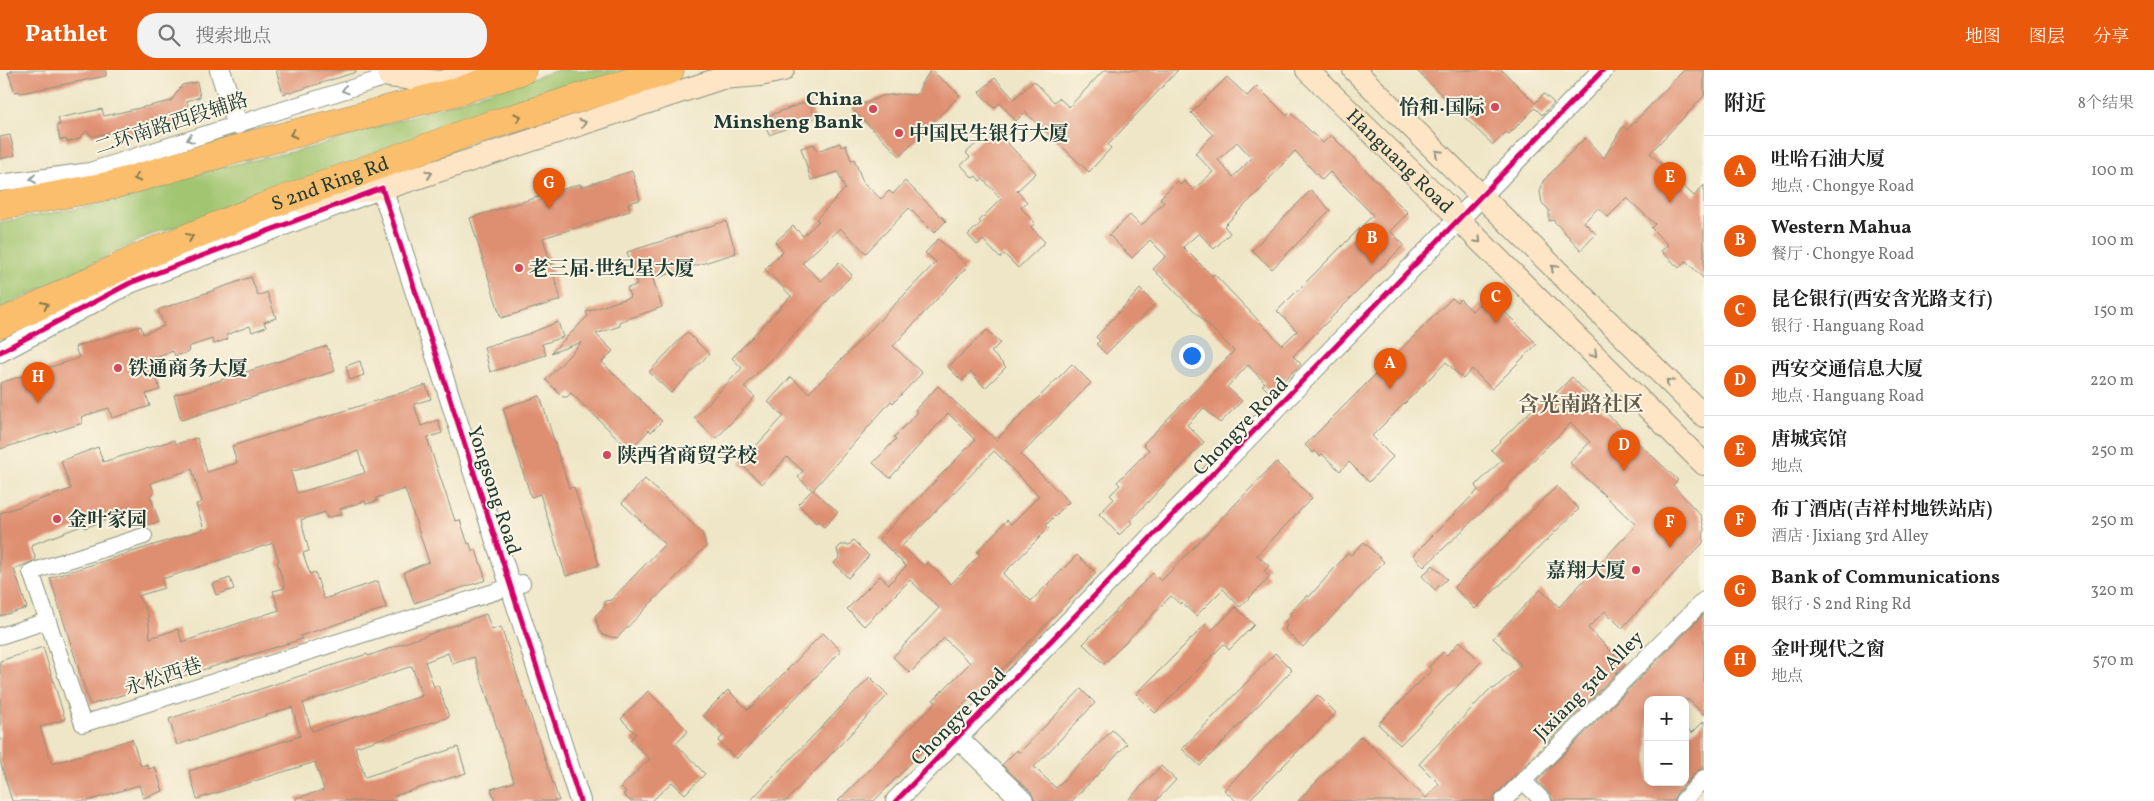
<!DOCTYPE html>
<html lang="zh">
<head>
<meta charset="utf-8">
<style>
	:root { --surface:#fff; --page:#f2f2f2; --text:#222; --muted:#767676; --line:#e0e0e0; --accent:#ea580c }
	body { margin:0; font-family:Vollkorn,"Noto Serif SC",serif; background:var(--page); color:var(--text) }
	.controls { position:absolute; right:15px; bottom:15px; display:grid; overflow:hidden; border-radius:10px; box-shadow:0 2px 12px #0003 }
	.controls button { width:45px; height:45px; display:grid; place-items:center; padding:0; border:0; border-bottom:1px solid var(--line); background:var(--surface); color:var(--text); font:25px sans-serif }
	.you { position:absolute; left:1191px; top:285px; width:18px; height:18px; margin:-12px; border:4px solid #fff; border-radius:50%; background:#1a73e8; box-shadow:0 0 0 8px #1a73e833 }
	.badge { display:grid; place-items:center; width:32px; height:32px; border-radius:50%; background:var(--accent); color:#fff; font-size:16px; font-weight:700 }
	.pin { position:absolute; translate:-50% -41px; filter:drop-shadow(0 1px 2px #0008) }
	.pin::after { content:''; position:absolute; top:26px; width:18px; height:15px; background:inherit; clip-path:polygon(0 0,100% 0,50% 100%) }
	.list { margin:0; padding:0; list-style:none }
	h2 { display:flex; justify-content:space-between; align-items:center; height:65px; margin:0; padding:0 20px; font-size:21px }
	h2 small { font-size:16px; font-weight:400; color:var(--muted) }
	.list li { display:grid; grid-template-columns:32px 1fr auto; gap:15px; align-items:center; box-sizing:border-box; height:70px; padding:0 20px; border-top:1px solid var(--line) }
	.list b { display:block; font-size:19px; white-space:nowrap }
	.list p { margin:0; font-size:16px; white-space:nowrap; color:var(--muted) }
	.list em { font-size:16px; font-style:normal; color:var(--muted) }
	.icon { flex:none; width:28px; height:28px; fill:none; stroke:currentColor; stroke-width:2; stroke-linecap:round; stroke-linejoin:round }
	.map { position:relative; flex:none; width:1704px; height:731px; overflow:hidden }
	header { display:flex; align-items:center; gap:30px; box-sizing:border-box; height:70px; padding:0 25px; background:var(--accent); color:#fff }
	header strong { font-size:24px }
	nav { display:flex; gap:28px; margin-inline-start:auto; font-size:18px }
	.search { width:350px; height:45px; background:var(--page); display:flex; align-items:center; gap:12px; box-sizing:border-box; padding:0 18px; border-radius:20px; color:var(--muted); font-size:19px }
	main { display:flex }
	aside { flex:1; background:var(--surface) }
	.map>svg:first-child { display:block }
	.green { fill:#a1c56f; stroke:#608152 }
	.building { fill:#df8f71; fill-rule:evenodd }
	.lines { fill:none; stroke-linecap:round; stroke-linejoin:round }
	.minor-casing { stroke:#87927e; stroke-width:18 }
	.tertiary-casing { stroke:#87927e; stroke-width:22 }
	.secondary-casing { stroke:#87927e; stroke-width:24 }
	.trunk-casing { stroke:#87927e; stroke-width:29 }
	.minor { stroke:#fff; stroke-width:16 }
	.tertiary { stroke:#fff; stroke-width:20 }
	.secondary { stroke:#fde5c5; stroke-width:22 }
	.trunk { stroke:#fabe6d; stroke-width:28 }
	.cycleway-casing { stroke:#fcf5e5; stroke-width:8 }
	.cycleway { stroke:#d6006c; stroke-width:5 }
	.oneway { stroke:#8f9e9a }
	.oneway2 { stroke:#82774e }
	.oneway3 { stroke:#8e917c }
	.poi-dot { fill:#d1495b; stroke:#fcf5e5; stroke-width:2 }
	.labels { text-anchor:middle; stroke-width:4; stroke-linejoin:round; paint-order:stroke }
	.poi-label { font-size:20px; font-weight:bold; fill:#1f3d34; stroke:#fcf5e5; text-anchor:start }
	.street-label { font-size:20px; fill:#1f3d34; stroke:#fcf5e5 }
	.neighbourhood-label { font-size:21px; font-weight:bold; fill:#625a49; stroke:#fcf5e5 }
</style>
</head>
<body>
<header>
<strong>Pathlet</strong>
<div class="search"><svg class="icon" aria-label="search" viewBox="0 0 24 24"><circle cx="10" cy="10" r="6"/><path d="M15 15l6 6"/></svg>搜索地点</div>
<nav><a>地图</a><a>图层</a><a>分享</a></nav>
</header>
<main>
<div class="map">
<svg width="1704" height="731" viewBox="0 0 1704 731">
	<rect width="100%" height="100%" fill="#fcf5e5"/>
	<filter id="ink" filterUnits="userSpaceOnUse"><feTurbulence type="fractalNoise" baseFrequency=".02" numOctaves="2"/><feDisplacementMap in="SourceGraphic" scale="10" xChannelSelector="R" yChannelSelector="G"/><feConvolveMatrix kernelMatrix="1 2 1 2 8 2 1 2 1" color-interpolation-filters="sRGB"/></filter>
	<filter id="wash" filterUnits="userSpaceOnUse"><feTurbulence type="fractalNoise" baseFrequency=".0096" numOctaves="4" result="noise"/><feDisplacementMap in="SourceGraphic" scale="20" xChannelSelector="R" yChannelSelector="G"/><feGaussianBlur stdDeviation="1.12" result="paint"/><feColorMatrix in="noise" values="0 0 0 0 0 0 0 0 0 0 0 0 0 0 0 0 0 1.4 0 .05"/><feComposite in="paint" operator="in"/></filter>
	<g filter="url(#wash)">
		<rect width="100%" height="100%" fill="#efe6c7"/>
		<path class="green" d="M558,0H645L148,166L0,239V152L91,136L217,98L313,77Z"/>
		<g id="blocks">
			<g class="building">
				<path d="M11,0H106V6L21,23L18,21L15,22L8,2H12Z"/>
				<path d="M276,0H356V2L290,23L289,22L283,24Z"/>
				<path d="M931,0L960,25L900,86L852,39L882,26L898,24L917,25L922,13Z"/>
				<path d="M1104,0H1178L1108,75L1111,78L1089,102L1025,42L1016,51L1000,33L994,38L979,22L995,8L1014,29L1034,11L1054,32L1059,28L1069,37Z"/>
				<path d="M1416,0H1502L1535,33L1544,24L1554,33L1542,45L1535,38L1509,64L1506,62L1493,75Z"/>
				<path d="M1684,0H1704V26L1650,83L1694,126L1704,115V209L1686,191L1679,198L1661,181L1668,175L1651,158L1655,154L1627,128L1608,147L1598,138L1584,152L1596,164L1581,180L1553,150L1549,151V140L1542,133L1540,122L1543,111L1585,68L1604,88L1623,56L1627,60Z"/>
				<path d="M1227,7L1247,26L1257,16L1287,46L1290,42L1323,73L1331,65L1408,143L1390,161L1404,175L1293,286L1301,294L1270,323L1262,315L1265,313L1248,295L1227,317L1242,331L1220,353L1204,338L1187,355L1204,372L1130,451L1132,453L1119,465L1099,444L1114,429L1110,425L1120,415L1117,412L1149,380L1143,374L1234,281L1153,199L1166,186L1150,170L1132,188L1109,165L1130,145L1141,156L1164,132L1160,128L1177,111L1181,115L1184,111L1193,120L1213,102L1195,83L1213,65L1191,43ZM1237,72L1252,88L1233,107L1218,90ZM1295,81L1322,110L1330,102L1373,145L1277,241L1297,261L1282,275L1214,204L1212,206L1183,177L1199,163L1214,179L1230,163L1224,156L1270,110L1269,109Z"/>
				<path d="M197,12L200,27L187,31L191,51L187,54L155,62L135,63L136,66L122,69L121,66L115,67L114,62L92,66L86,61L79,69L67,72L66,69L60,70L57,55H60L58,48L102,39L104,46L171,31L182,15Z"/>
				<path d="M809,31L815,48L769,65L762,48Z"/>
				<path d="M993,58L1036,103L1017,121L1027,132L1021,138L1035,153L1031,157L1045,172L1018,198L1004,184L1000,188L983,170L977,175L968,165L981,153L979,151L1001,129L983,109L980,111L976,106L973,108L961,95L970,87L966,83Z"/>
				<path d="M10,65L15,85L0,89V67Z"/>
				<path d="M840,73L841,77L846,75L851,90L854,89L863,112L881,129L889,121L893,124L905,111L946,151L934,163L909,138L866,183L840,158L802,193L821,211L839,192L852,205L744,317L755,327L716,369L694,348L742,298L732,288L791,226L765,199L783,181L775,172L793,156L803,166L819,151L816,149L845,119L838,102L811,110L801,78L814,74L817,81Z"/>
				<path d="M632,101L640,130L628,133L630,141L543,168L561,230L501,248L470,148L580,114L581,117Z"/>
				<path d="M1311,120L1330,140L1272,199L1252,180Z"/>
				<path d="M726,151L736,183L653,209L662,237L619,252L620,256L596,264L613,281L602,292L662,351L651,362L649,360L630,380L571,323L567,327H563L546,310L582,272L551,283L588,246L586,242L630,227L627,218L637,215L627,182Z"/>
				<path d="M938,169L968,196L893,276L922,303L893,333L891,331L813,420L838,442L824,457L817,451L816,453L798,434L812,420L798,407L803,401L787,387L762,414L740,393L784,346L768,332L791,307L809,323L936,192L925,183Z"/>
				<path d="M251,207L258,226L267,222L276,248L264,252L266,257L252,262L250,256L226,265L228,269L214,274L212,269L188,277L189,282L175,286L173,281L151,290L160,320L146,324L150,336L112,348L109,338L81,347L83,353L0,379V313L79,288L75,277L141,256L143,264L164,256L158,240Z"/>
				<path d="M1140,219L1155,234L1106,284L1096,274L1100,271L1096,267Z"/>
				<path d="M1452,228L1457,232L1460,229L1472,241L1480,233L1485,237L1487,235L1489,237L1494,231L1537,274L1492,319L1472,299L1463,309L1446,292L1372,366L1393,387L1369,412L1349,392L1340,401L1322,384L1320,386L1315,381L1313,383L1305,375Z"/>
				<path d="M558,252L563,267L542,274L546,285L490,302L484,277L528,264Z"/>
				<path d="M987,260L1000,273L991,282L1006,297L985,318L971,302L962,311L948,297Z"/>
				<path d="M687,262L709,284L671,323L649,302Z"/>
				<path d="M327,276L335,301L181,350L174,325Z"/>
				<path d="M360,291L364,305L350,310L346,296Z"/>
				<path d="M1072,294L1091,313L1021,385L1069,432L1046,455L1049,458L1003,504L1031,531L1077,485L1096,503L993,609L992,607L931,666L934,669L874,731H838L936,632L933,630L970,593L944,568L910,603L893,587L939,538L910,510L864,556L847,539L880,506L889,514L906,496L879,469L975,370L948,343L890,408L873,393L896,369L894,367L918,342L915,340L938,316L996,370ZM994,381L1039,426L1011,454L1007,450L977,482L980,485L951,514L927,492L924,496L902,476Z"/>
				<path d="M1572,307L1605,342L1678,410L1673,415L1701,446L1704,459L1703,473L1622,558L1605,541L1588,558L1625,595L1496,724L1493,731H1298L1361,666L1426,728L1439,714L1419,694L1489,620L1495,618L1521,595L1493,568L1541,519L1559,537L1636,455L1570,393L1590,372L1571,353L1507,416L1508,417L1424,497L1413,485L1478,420L1475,416L1502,390L1491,380L1545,327L1549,330Z"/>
				<path d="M426,315L431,329L414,334L421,356L438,350L442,363L427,368L455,451L460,450L468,474L470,473L472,481L476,480L486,510L414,533L404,502L429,492L405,419L376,428L377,431L366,434L365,431L340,439L342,444L327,448L325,442L301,450L309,481L303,483L310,504L315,502L324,529L378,511L386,538L300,566L302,569L90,635L50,508L204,459L196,434L202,432L192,399L151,413L154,423L150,425L159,452L142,456L140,451L135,453L131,441L85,458L84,455L31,475L36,490L14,499L27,538L0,546V443L71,419L61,391L98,377L103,392L174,370L176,374L197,368L207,402L237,393L232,376ZM358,381L365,403L297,423L291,402ZM273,473L279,491L277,492L285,518L273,521L279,540L182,572L178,559L150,568L148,544L138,526L164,518L162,509Z"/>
				<path d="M540,326L569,418L574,417L599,495L566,506L540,424L531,427L503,338Z"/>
				<path d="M1276,392L1312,428L1257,485L1269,496L1264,501L1270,507L1240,537L1223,519L1196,546L1181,532L1180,534L1171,526L1104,594L1083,574L1153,503L1161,511Z"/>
				<path d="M645,409L702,463L706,476L617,568L603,565L599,561L595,546L605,536V531L611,530L665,474L622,433Z"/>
				<path d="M1557,416L1579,439L1475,539L1454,517Z"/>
				<path d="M853,470L869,486L848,508L834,493L839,488L837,479L841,475H849Z"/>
				<path d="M1364,472L1384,492L1303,577L1285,560L1287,554L1285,552L1291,545L1290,543L1307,525L1309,527L1348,483L1351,485Z"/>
				<path d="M1433,495L1447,509L1435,520L1422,506Z"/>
				<path d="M230,508L234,519L216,525L212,514Z"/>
				<path d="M1236,537L1254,555L1229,580L1224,574L1155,643L1136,624L1206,554L1212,560Z"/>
				<path d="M486,544L492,560L501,557L559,731H495L491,719L514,712L487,626L474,587L452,594L448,583L425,592L434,617L438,615L449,647L355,677L365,707L458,677L466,703L394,726L396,731H296V728L324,720L315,692L197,729L189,701L300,666L292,637L177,675L169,649L367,584L368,586ZM412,596L422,626L312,661L303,633Z"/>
				<path d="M1704,544V645L1689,630H1648V712H1685V656L1692,663L1704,651V698L1697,701L1676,724L1673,731H1553L1550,724L1537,711Z"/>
				<path d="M823,563L841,581L736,689L718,671L723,666L703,645L728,620L748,640Z"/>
				<path d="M1460,571L1481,592L1400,675L1378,654L1432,600L1429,597L1443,582L1447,585Z"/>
				<path d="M43,577L65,649L40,657L52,694L132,669L141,696L147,694L148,699L155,697L163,721L143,728L139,715L88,731H12L0,691V591Z"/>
				<path d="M1275,583L1292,600L1200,696L1182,679Z"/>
				<path d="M870,607L888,625L786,731H750Z"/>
				<path d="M1081,619L1095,633L1034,697L1056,718L1112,660L1127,674L1072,731H1035L1031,722L1002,695L1017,680L1019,683Z"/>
				<path d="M648,621L688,661L676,674L705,704L685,724L672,712L652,731H630L623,724L626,722L621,717L650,689L630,670L636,664L621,649Z"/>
				<path d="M1318,625L1336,643L1248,731H1236L1224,720Z"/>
				<path d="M1161,696L1176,710L1156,731H1127Z"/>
			</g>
		</g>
	</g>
	<g filter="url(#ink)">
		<use href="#blocks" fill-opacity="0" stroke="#87927e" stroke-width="1"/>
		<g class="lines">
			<g class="minor-casing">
				<g id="minor">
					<path d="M0,113L90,101L399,3"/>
					<path d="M144,466L31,502L83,654L522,513"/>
					<path d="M0,566L47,551"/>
					<path d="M1523,711L1543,731"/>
					<path d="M1503,731L1704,530"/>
					<path d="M1683,731L1704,708"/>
				</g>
			</g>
			<g class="tertiary-casing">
				<g id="tertiary">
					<path d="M220,0L237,54"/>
					<path d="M0,282L130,213L382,118L580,731"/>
					<path d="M958,668L1023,731"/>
					<path d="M896,731L1603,0"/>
				</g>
			</g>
			<g class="secondary-casing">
				<g id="secondary">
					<path id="s1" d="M1307,0L1447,136L1459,150L1704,394"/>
					<path d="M1354,0L1704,346"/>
					<path d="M389,6L439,12"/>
					<path d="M722,8L760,5L783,0"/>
					<path d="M420,20L476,0"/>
					<path d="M302,132L395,115L722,8L737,0"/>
				</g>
			</g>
			<g class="trunk-casing">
				<g id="trunk">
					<path d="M0,136L113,115L258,73L459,21L523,0"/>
					<path id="s2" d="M0,254L145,185L261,138L472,61L670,0"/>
				</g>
			</g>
			<use href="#minor" class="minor"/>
			<use href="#tertiary" class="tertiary"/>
			<use href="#secondary" class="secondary"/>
			<use href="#trunk" class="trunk"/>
			<g class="cycleway-casing">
				<g id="cycleway">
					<path d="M0,282L130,213L382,118L580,731"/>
					<path d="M896,731L1603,0"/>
				</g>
			</g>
			<use href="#cycleway" class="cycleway"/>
		</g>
		<defs><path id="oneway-chevron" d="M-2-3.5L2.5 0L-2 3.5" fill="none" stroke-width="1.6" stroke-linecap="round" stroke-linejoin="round" transform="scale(1.25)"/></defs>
		<g class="oneway">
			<use href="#oneway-chevron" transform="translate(345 20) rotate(162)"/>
			<use href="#oneway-chevron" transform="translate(190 69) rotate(162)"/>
			<use href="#oneway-chevron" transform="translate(33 109) rotate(173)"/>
		</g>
		<g class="oneway2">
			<use href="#oneway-chevron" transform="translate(518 47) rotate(-17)"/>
			<use href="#oneway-chevron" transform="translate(293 64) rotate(166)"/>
			<use href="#oneway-chevron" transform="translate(137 108) rotate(164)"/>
			<use href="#oneway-chevron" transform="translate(190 167) rotate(-22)"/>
			<use href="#oneway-chevron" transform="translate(45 235) rotate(-24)"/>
		</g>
		<g class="oneway3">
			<use href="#oneway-chevron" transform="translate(583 53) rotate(-18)"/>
			<use href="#oneway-chevron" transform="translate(1438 83) rotate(-135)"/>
			<use href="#oneway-chevron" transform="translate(429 104) rotate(-18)"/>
			<use href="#oneway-chevron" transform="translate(1478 170) rotate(45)"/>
			<use href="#oneway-chevron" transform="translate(1554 198) rotate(-135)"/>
			<use href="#oneway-chevron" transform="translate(1594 284) rotate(45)"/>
			<use href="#oneway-chevron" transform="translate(1669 312) rotate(-135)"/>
		</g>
	</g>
	<g class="poi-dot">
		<circle cx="1495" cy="37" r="5"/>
		<circle cx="873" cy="39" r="5"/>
		<circle cx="899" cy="63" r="5"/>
		<circle cx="519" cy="198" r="5"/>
		<circle cx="118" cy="298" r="5"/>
		<circle cx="607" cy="385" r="5"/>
		<circle cx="57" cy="449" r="5"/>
		<circle cx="1636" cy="500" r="5"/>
	</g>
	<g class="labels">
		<g class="poi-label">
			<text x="863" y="35" text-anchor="end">China<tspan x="863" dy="23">Minsheng Bank</tspan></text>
			<text x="1485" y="44" text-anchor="end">怡和·国际</text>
			<text x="909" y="70">中国民生银行大厦</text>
			<text x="529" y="205">老三届·世纪星大厦</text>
			<text x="128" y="305">铁通商务大厦</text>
			<text x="617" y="392">陕西省商贸学校</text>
			<text x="67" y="456">金叶家园</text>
			<text x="1626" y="507" text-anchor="end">嘉翔大厦</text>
		</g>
		<g class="street-label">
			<text transform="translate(171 53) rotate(-18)" y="7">二环南路西段辅路</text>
			<text dy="7" stroke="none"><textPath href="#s1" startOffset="130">Hanguang Road</textPath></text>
			<text dy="7" stroke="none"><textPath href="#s2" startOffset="359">S 2nd Ring Rd</textPath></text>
			<text transform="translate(1240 356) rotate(-46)" y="7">Chongye Road</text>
			<text transform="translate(495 420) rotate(72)" y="7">Yongsong Road</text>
			<text transform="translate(163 606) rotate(-18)" y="7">永松西巷</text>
			<text transform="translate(1588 615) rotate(-45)" y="7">Jixiang 3rd Alley</text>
			<text transform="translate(958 646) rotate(-46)" y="7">Chongye Road</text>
		</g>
		<g class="neighbourhood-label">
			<text x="1581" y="341">含光南路社区</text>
		</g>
	</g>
</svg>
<div class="controls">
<button>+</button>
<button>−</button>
</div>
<div class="you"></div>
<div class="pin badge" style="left:1390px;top:319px">A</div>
<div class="pin badge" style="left:1372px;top:194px">B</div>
<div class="pin badge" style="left:1496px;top:253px">C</div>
<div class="pin badge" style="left:1624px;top:401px">D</div>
<div class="pin badge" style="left:1670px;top:133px">E</div>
<div class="pin badge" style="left:1670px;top:478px">F</div>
<div class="pin badge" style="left:549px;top:139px">G</div>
<div class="pin badge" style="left:38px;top:333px">H</div>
</div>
<aside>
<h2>附近<small>8个结果</small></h2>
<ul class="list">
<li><span class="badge">A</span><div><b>吐哈石油大厦</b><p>地点 · Chongye Road</p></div><em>100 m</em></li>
<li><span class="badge">B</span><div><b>Western Mahua</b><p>餐厅 · Chongye Road</p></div><em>100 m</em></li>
<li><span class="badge">C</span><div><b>昆仑银行(西安含光路支行)</b><p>银行 · Hanguang Road</p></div><em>150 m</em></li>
<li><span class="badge">D</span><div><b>西安交通信息大厦</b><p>地点 · Hanguang Road</p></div><em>220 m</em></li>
<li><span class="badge">E</span><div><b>唐城宾馆</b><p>地点</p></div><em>250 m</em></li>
<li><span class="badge">F</span><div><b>布丁酒店(吉祥村地铁站店)</b><p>酒店 · Jixiang 3rd Alley</p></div><em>250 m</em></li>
<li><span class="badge">G</span><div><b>Bank of Communications</b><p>银行 · S 2nd Ring Rd</p></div><em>320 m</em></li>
<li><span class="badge">H</span><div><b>金叶现代之窗</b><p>地点</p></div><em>570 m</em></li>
</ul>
</aside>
</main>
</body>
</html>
